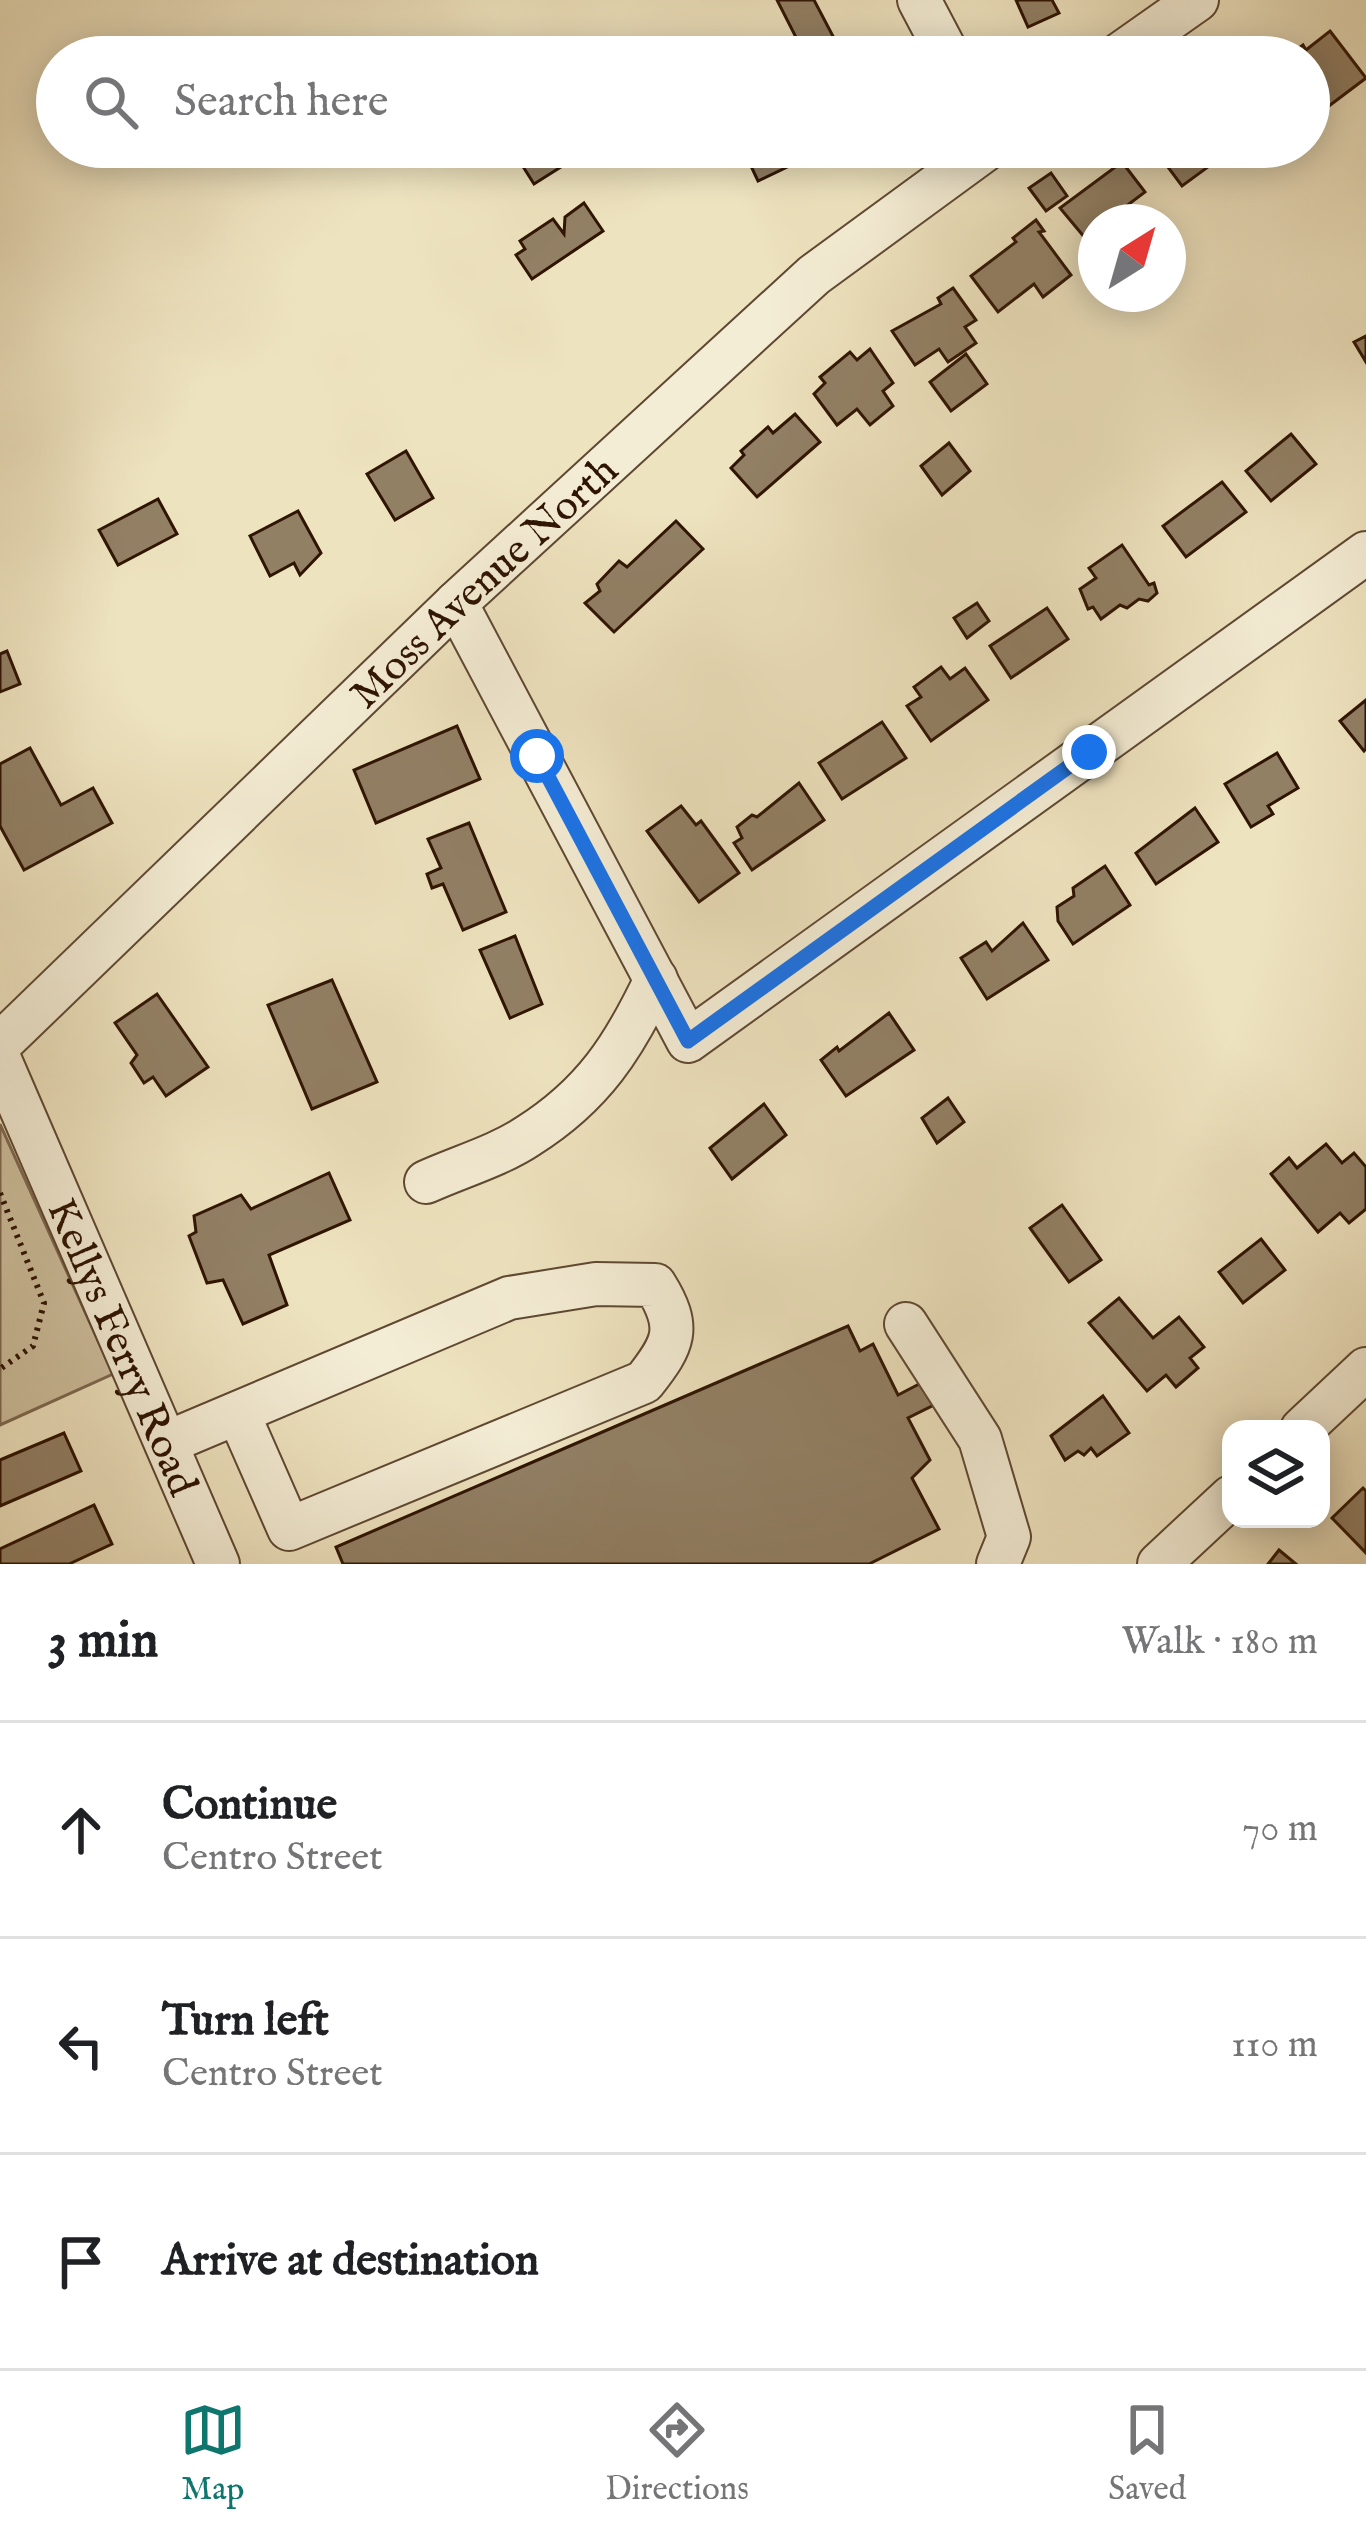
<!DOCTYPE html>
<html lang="en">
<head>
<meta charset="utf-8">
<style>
	:root { --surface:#fff; --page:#f6f6f6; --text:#202124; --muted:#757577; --line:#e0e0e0; --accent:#0f766e }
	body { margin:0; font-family:"IM FELL English",serif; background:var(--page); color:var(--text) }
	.controls { position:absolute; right:36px; bottom:36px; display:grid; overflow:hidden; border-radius:24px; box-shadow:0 6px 30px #0003 }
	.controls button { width:108px; height:108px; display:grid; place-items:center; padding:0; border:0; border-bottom:3px solid var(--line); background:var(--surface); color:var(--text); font:60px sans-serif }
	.compass { position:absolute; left:1078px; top:204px; width:108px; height:108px; border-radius:50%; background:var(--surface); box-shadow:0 6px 30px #0003; rotate:37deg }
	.stop { position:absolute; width:36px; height:36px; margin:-27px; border:9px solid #1a73e8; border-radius:50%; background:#fff }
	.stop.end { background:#1a73e8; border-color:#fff; box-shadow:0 3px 12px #0008 }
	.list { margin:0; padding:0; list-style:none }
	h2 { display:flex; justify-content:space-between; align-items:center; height:156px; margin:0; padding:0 48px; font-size:51px }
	h2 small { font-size:39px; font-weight:400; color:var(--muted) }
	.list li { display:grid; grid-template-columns:78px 1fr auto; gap:36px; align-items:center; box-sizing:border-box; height:216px; padding:0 48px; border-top:3px solid var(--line) }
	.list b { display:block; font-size:45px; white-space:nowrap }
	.list p { margin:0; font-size:39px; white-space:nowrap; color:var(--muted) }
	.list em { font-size:39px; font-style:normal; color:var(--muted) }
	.icon { flex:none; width:66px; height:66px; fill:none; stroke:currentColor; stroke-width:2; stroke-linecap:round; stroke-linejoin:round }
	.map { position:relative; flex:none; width:1366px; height:1564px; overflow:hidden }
	.search { position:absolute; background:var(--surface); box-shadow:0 6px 30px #0003; left:36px; right:36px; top:36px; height:132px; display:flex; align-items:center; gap:30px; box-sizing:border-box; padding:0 42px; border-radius:66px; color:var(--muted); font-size:45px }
	.sheet { height:804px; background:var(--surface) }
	nav { display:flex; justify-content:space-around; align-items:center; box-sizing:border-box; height:168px; border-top:3px solid var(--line); background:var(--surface); font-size:33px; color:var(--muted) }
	nav a { display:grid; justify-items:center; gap:6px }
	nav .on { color:var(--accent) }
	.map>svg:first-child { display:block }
	.green { fill:#cec09f; stroke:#7e6a51; stroke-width:3 }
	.building { fill:#928065; stroke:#2f1403; stroke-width:3 }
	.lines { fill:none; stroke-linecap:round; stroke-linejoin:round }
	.minor-casing { stroke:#5f4832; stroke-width:46 }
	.path { stroke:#2f1403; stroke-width:6; stroke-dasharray:3 6; stroke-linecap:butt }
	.minor { stroke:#f4edd5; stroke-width:42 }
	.route { stroke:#1a73e8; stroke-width:15 }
	.labels { text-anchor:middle; stroke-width:12; stroke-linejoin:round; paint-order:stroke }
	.street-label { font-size:42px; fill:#2f1403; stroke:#f4edd5 }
</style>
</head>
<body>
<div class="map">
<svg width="1366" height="1564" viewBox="0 0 1366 1564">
	<rect width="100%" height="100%" fill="#eee3bf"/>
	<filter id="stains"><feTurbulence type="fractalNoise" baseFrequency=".00167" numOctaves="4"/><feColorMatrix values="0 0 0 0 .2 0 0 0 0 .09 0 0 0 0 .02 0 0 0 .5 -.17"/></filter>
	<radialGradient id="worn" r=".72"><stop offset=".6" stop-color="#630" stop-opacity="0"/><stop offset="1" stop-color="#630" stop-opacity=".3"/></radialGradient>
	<path class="green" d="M0,1124L113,1374L0,1425Z"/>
	<g class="building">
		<path d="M777,0H814L835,40L805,55Z"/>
		<path d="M1016,0H1052L1059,13L1028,27Z"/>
		<path d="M1330,31L1366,78L1309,121V57H1287L1303,45L1306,50Z"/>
		<path d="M516,147H553L564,165L534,184L512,149Z"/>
		<path d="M742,147H829L758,181Z"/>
		<path d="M1153,147H1206L1202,150L1212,164L1182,186Z"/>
		<path d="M1122,162L1145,192L1113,216L1118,222H1096V251L1060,208Z"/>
		<path d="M1051,173L1067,196L1046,211L1029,188Z"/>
		<path d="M584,203L603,231L532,279L516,255L525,249L520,241L553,219L564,234L565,217Z"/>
		<path d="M1036,220L1044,231L1039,232L1071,275L1043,297L1034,284L998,312L971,276L1016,242L1013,238Z"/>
		<path d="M953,288L976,320L965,327L976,343L948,362L939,349L915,365L892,331L941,304L938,298Z"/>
		<path d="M1366,336V362L1354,342Z"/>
		<path d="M870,349L893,383L883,391L893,406L870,425L857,409L837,425L814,394L825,383L820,377L850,352L857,360Z"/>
		<path d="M966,354L987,384L951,411L930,382Z"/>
		<path d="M795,414L820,442L757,497L731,468L744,455L741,451L768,427L773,433Z"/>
		<path d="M1291,434L1316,464L1271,501L1246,471Z"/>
		<path d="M949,443L970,471L942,495L921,466Z"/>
		<path d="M406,451L433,498L395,520L367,474Z"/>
		<path d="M1222,482L1246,512L1186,557L1163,526Z"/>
		<path d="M158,499L177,534L118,565L99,530Z"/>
		<path d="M298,511L321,553L300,575L294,563L270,576L250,536Z"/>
		<path d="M676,521L703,549L614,632L585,603L600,591L597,584L619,561L627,567Z"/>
		<path d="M1122,545L1149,585L1154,583L1157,593L1148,601L1139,599L1127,608L1120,605L1101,619L1093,607L1088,609L1080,589L1096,578L1089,568Z"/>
		<path d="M977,603L989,621L967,638L954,618Z"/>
		<path d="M1047,608L1068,639L1011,678L990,646Z"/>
		<path d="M7,651L20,684L0,692V654Z"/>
		<path d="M941,667L950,679L965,668L988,700L931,741L907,706L921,697L914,687Z"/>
		<path d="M1366,700V749L1364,751L1340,721Z"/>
		<path d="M882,722L906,758L842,799L819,763Z"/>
		<path d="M457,726L480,779L376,823L354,770Z"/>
		<path d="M30,748L61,805L93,788L112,823L24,870L0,826V764Z"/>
		<path d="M1277,753L1298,788L1268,806L1273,814L1251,827L1225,784Z"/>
		<path d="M799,783L824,820L752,870L734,843L742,838L737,827L752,815L757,817Z"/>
		<path d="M681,806L696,825L701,821L739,873L699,902L647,831Z"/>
		<path d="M1195,808L1218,842L1156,884L1136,853Z"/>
		<path d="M469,823L506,912L463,930L443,884L432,888L427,874L441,868L428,839Z"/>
		<path d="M1105,866L1130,905L1073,944L1058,921L1057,907L1074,896L1073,888Z"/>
		<path d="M1023,923L1048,960L987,999L961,958L986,942L992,951Z"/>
		<path d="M515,936L542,1004L510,1018L480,950Z"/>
		<path d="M332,980L377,1082L312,1109L268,1005Z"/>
		<path d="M157,994L208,1067L166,1096L153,1077L144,1083L131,1063L137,1055L115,1023Z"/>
		<path d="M889,1013L914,1050L846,1096L821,1060L837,1047L839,1051Z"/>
		<path d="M948,1098L964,1122L937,1143L922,1118Z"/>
		<path d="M764,1104L786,1135L732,1179L710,1148Z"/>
		<path d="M1326,1144L1342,1163L1354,1153L1366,1167V1209L1349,1223L1340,1213L1318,1232L1271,1174L1289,1158L1297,1168Z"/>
		<path d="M329,1173L350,1220L269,1255L287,1305L243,1324L223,1280L207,1283L189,1236L196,1232L194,1216L241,1195L251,1209Z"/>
		<path d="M1062,1205L1101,1260L1069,1282L1030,1228Z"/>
		<path d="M1261,1239L1285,1270L1243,1303L1219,1272Z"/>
		<path d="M1119,1298L1153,1338L1179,1317L1204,1347L1190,1358L1198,1368L1176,1387L1166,1375L1147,1391L1089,1323Z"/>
		<path d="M848,1326L860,1351L873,1344L898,1395L946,1370L958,1393L908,1418L930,1460L912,1478L939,1529L869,1564H343L336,1547Z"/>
		<path d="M1103,1396L1129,1433L1097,1456L1091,1448L1084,1455L1078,1451L1065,1460L1051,1436Z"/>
		<path d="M64,1433L81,1471L0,1506V1460Z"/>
		<path d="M1363,1488L1366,1491V1553L1332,1518Z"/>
		<path d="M94,1505L112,1544L69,1564H0V1549Z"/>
		<path d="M1279,1550L1296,1564H1268Z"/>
	</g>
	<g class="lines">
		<g class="minor-casing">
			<g id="minor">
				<path d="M919,0L949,57"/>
				<path d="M1116,57L1197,0"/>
				<path d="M456,603L688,1041L1366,553"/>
				<path id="s1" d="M0,1044L456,603L814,275L989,147"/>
				<path id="s2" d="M0,1060L218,1564"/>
				<path d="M426,1182C459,1167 498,1156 528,1136C593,1095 624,1047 656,979"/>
				<path d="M906,1324L980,1439L1009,1537L998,1564"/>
				<path d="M1302,1429L1366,1369"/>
				<path d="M166,1443L509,1298L596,1284L655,1285C682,1328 674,1344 644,1382L289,1529L238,1413"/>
				<path d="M1159,1564L1231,1497"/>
			</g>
		</g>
		<path class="path" d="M0,1193L44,1303L33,1346L0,1369"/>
		<use href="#minor" class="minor"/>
	</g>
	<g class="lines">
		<path class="route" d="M537,756L688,1041L1089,752"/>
	</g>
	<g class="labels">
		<g class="street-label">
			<text dy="15" stroke="none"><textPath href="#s1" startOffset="669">Moss Avenue North</textPath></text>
			<text dy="15" stroke="none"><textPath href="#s2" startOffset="312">Kellys Ferry Road</textPath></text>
		</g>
	</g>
	<rect width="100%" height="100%" filter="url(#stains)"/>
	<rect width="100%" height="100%" fill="url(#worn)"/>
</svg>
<div class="controls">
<button><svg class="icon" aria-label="layers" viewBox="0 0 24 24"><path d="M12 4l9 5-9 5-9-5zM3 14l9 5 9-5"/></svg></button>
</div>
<svg class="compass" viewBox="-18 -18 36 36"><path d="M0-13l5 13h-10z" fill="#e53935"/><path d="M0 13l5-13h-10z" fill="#757577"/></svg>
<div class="stop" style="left:537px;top:756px"></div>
<div class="stop end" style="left:1089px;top:752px"></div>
<div class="search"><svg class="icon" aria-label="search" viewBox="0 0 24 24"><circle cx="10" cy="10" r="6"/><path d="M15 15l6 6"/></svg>Search here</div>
</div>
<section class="sheet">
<h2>3 min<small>Walk · 180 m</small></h2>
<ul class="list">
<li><svg class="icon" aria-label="ahead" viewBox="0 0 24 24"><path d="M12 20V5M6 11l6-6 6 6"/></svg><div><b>Continue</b><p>Centro Street</p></div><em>70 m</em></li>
<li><svg class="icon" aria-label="left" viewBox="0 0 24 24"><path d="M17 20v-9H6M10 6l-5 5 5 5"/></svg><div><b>Turn left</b><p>Centro Street</p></div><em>110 m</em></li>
<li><svg class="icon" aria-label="arrive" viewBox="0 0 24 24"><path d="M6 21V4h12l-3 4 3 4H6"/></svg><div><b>Arrive at destination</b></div></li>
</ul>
</section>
<nav>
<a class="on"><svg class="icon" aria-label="map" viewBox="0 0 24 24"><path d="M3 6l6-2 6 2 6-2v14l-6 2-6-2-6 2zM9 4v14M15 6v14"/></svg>Map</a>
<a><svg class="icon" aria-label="directions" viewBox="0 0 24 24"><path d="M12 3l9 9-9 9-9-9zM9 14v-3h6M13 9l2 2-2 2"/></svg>Directions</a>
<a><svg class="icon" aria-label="saved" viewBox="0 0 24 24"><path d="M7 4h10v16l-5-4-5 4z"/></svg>Saved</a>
</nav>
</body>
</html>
